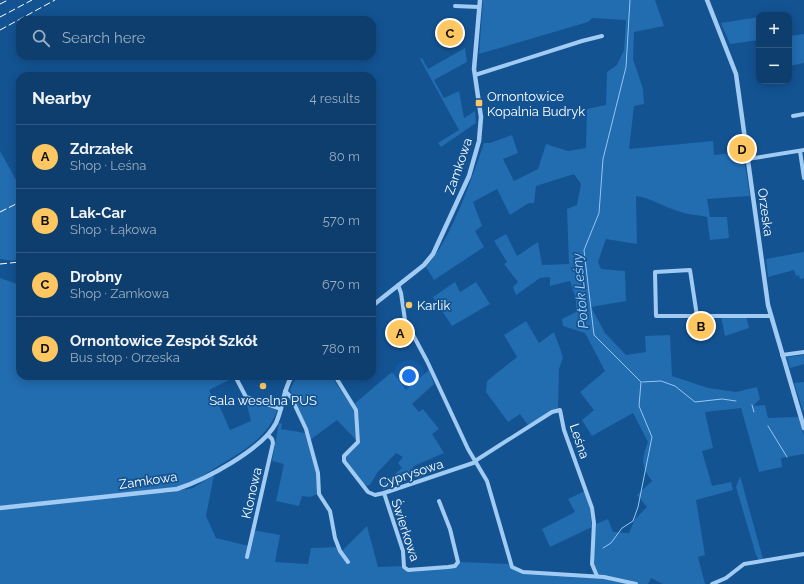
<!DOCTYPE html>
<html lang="en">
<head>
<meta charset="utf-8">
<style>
	:root { --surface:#0e3e6e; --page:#174573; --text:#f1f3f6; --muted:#9baec2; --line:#2e5781; --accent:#ffc762 }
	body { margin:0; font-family:Raleway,sans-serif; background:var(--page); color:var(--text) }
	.controls { position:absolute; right:12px; top:12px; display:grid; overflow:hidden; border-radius:8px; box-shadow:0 2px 10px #0003 }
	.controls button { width:36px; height:36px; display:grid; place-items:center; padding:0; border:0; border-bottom:1px solid var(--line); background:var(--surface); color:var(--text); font:20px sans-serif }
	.you { position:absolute; left:409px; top:376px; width:14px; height:14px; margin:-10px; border:3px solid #fff; border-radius:50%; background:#1a73e8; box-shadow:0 0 0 6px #1a73e833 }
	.badge { display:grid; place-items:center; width:26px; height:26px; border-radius:50%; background:var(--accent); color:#111; font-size:13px; font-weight:700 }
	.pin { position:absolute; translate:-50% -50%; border:2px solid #fff; box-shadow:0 1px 4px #0006 }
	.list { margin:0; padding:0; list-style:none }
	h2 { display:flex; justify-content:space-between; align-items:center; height:52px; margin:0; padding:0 16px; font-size:17px }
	h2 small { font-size:13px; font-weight:400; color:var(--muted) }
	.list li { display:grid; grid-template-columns:26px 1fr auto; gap:12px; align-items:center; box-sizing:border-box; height:64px; padding:0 16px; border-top:1px solid var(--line) }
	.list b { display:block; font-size:15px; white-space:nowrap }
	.list p { margin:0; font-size:13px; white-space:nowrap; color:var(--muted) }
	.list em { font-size:13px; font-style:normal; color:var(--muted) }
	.icon { flex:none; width:22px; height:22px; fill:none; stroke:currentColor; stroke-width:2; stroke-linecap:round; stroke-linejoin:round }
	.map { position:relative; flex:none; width:804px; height:584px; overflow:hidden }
	.search { position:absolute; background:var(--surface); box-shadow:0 2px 10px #0003; left:16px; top:16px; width:360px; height:44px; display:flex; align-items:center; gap:10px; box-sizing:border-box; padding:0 14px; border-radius:12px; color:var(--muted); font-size:15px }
	.panel { position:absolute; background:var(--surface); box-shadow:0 2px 10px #0003; left:16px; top:72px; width:360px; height:308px; border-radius:12px }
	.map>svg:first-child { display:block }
	.green { fill:#226cb0 }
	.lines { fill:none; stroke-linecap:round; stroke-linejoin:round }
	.stream { stroke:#93c7f5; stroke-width:1 }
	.minor { stroke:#a1cbf2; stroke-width:4 }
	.tertiary { stroke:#a1cbf2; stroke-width:4.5 }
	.rail { stroke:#fff; stroke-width:1; stroke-dasharray:7 3; stroke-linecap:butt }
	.poi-dot { fill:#ffc762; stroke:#135392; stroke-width:1.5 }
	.labels { text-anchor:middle; stroke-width:3.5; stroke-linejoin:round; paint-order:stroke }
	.poi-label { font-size:13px; fill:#fff; stroke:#135392; text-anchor:start }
	.street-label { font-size:13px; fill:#fff; stroke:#135392 }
	.water-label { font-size:14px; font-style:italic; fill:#add5f9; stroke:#135392 }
</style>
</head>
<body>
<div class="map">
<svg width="804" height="584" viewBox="0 0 804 584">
	<rect width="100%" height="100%" fill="#135392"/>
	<g class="green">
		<path d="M483,0H655L664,26L634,32L633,59L643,89L644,104L634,106L629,149L713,141L714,155L743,152L750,196L707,199L710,217H727L729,238L710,240L707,217C698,215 689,215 681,212C665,208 652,198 636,196L637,244L606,239L598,262L601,269L625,271L626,301L591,307L605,333L626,355L646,352L645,336L670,335L672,376L708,388L736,392L757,387L760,399L753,406L765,405L768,418L798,417L804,435V454L781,458L782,467L759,472L741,408L705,412L713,448L702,451L712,486L731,482L733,490L696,500L705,555L698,557L705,584H663L651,578L648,584H0V278L20,285V376H196L198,378L200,376H232L233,378L209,390L216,406L219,405L230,430L251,421L246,401L274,409L277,411C267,439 239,453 215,468C207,473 199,479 191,482C181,487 169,488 158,489L165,493L193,488L214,475L206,516L216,538L249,546L253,530L280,535L275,562L308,564L311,548L338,547L341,552L367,526L378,567L404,566L408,570L448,567L458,562L511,564L514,570L597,576L592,564L596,524L608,519L613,532L629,533L635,519L647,507L637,495L652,481C641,467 641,459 648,442L633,413L592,436L582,420L594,410L580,392L605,371L585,333L563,326L562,319L576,312V299L570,281L550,286V277L540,278L516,295L513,287L518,282L504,264L507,262L494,241L506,234L517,256L538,242L542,265L569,264L567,209L577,205L581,184L574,174L536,186L534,203H529L510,215L497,189L473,202L482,226L475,231L484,247L434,280L426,267C452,238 471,180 484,143H490L512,135L518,153L503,159L514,181L538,169L546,144L568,151L586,148L587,109L606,105L607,72L617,65L624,50L626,20L592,18L588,22L479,54Z"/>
		<path d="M759,17V40L730,44L721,23Z"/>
		<path d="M804,34V63L789,66V36Z"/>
		<path d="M465,48L467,62L434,80L444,98L459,91L464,118L475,111L476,123L441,147L438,143L459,130L420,59L422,58L428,69Z"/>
		<path d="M0,151L20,187V258L13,261L0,259Z"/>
		<path d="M804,252V278L800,279L799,275L796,276L794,270L768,277L766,259Z"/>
		<path d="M455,282L460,292L476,282L490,304L452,326L433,297Z"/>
		<path d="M721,316H746L749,328L725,336Z"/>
		<path d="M526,321L539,343L554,332L563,357L559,369L558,408L528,425L520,414L508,422L486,392L487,381L517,357L504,335Z"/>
		<path d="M804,355V364L790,368L787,357Z"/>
		<path d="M429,370L434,384L412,404L419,412L423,409L439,429L432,434L444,453L414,466L406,478L383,490V484L402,468L398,463L403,457L396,453L377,473L370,485L365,486L345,461L346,456L360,443L358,410L354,404L392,372L406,390Z"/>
		<path d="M297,376H331L355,411L357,441L337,420L310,440L290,390Z"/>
		<path d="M804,382V411H803L794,383Z"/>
		<path d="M279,423L282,424L281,429L305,433L317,475L318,494L310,497L302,496L299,506L276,501L284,464L272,461Z"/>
		<path d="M740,476L763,559L759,560L756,555L736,487Z"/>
		<path d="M585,491L590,509L592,527L550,547L542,529L575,512L568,499Z"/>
	</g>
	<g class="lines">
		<g class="stream">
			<path d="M642,382L661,381L675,386L695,402L722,399L736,401"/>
			<path d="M752,405L754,412"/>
			<path d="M768,426L787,457"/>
			<path d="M603,548L611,543L622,528L633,521L638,507L652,437L639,406L641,382L594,335L584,250L599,213L603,159L626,67L630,0"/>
		</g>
		<g class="minor">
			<path d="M455,6L479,7"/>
			<path d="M475,75L582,41L602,36"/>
			<path d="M793,116L804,114"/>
			<path d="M800,151L804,178"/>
			<path d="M748,159L804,150"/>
			<path d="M398,285L401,293L405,320L427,361L468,449L487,481L512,567L523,572L604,577L636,584"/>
			<path d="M697,316L690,270L655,272L656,316H770"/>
			<path d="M782,355L804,352"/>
			<path d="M235,376L246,397L281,409"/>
			<path d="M335,376L356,410L358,442L344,456V461L368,492L375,495L384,493L476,462"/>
			<path d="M285,391L291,397L306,429L318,473L319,494L330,511L335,538L340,551L348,562"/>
			<path d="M475,461L552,412L560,410L564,430L592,508L594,523L592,564L597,576"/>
			<path d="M384,493L403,551L404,567L408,570L448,567L455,566L458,562L450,529L439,501"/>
			<path d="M247,557L273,443L272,439L268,435"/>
			<path d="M712,584L726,578L744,564L804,554"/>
		</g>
		<g class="tertiary">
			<path d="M707,0L736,74L768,305L804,428"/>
			<path d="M372,306L424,265L433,254L469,176L479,141L481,117L474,69L480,0"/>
			<path d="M0,508L177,489C205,480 263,449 276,423C283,408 283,390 292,376"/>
		</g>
		<g class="rail">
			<path d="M0,4L8,0"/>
			<path d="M0,17L32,0"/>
			<path d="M0,30L55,0"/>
			<path d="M0,212L20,202"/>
			<path d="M0,264L20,262"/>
		</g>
	</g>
	<g class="poi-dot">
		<rect x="475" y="99" width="8" height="8" rx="2"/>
		<circle cx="409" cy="305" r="4"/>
		<circle cx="263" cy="386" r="4"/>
	</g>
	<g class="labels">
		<g class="poi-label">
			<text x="487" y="101">Ornontowice<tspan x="487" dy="15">Kopalnia Budryk</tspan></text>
			<text x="417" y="310">Karlik</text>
			<text x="263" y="405" text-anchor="middle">Sala weselna PUS</text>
		</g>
		<g class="street-label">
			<text transform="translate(458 166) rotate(-71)" y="5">Zamkowa</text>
			<text transform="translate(766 212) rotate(82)" y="5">Orzeska</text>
			<text transform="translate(580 441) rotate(71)" y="5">Leśna</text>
			<text transform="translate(411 473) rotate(-18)" y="5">Cyprysowa</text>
			<text transform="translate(148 480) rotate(-8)" y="5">Zamkowa</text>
			<text transform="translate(251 493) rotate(-77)" y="5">Klonowa</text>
			<text transform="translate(406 530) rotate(72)" y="5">Świerkowa</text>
		</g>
		<g class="water-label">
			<text transform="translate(580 291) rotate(-95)" y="5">Potok Leśny</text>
		</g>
	</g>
</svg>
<div class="controls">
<button>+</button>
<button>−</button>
</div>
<div class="you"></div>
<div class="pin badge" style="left:400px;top:333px">A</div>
<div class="pin badge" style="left:701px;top:326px">B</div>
<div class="pin badge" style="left:450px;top:33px">C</div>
<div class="pin badge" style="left:742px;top:149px">D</div>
<div class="search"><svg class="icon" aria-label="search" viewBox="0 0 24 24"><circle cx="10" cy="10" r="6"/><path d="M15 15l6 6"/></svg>Search here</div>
<section class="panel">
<h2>Nearby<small>4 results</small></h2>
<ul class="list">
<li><span class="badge">A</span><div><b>Zdrzałek</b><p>Shop · Leśna</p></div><em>80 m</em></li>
<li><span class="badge">B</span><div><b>Lak-Car</b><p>Shop · Łąkowa</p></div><em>570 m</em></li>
<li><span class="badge">C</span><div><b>Drobny</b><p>Shop · Zamkowa</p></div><em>670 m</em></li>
<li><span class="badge">D</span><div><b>Ornontowice Zespół Szkół</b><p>Bus stop · Orzeska</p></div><em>780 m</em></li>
</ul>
</section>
</div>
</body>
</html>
